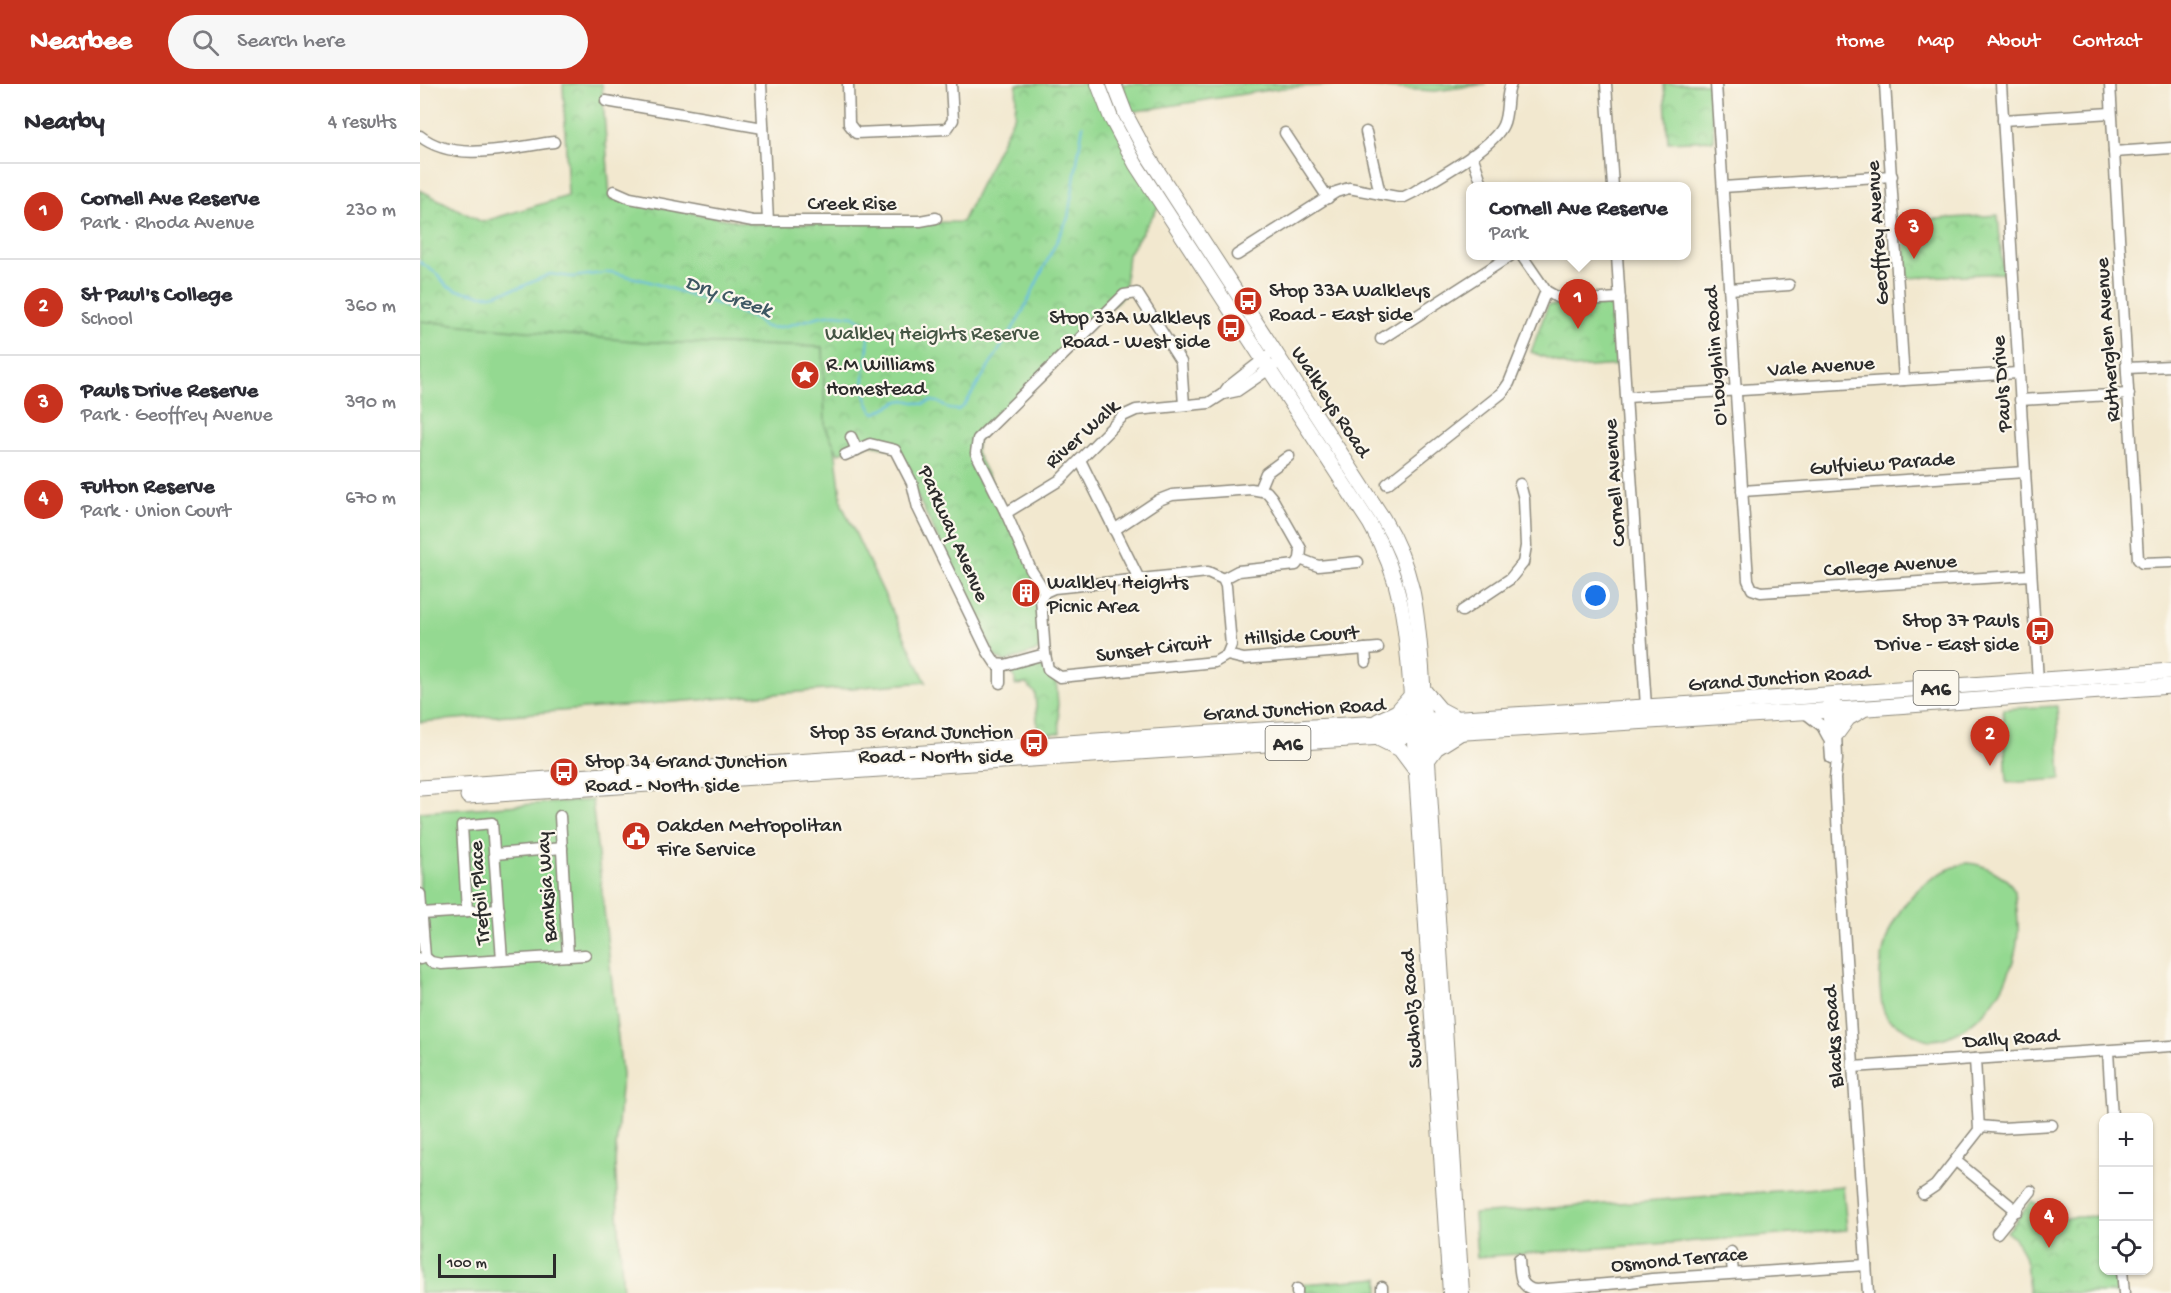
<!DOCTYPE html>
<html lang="en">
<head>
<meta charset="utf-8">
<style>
	:root { --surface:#fff; --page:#f7f7f7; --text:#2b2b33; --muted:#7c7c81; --line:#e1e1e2; --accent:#c8321e }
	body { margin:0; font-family:"Gochi Hand",sans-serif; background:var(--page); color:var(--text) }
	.controls { position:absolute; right:18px; bottom:18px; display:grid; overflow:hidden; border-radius:12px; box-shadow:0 2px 4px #0004 }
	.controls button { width:54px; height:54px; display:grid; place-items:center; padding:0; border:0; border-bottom:2px solid var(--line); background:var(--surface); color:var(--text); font:30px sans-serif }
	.scale { position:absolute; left:18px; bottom:15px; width:118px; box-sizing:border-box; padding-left:6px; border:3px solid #2b2b2b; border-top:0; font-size:16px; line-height:21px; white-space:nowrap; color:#2b2b2b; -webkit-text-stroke:4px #fbf7ec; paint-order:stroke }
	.you { position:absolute; left:1176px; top:512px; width:21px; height:21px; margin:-15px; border:4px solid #fff; border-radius:50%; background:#1a73e8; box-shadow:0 0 0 9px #1a73e833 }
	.badge { display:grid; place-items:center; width:39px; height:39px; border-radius:50%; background:var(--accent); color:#fff; font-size:20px; font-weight:700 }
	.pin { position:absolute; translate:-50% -50px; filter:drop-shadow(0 2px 3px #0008) }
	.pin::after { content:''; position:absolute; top:32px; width:21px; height:18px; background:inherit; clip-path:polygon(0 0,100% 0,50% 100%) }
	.popup { position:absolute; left:1046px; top:98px; width:225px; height:78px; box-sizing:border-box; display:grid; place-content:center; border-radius:12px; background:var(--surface); filter:drop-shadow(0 2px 4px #0005); font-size:20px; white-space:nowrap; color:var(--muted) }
	.popup b { font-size:22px; color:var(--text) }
	.popup::after { content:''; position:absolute; left:50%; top:100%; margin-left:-12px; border:12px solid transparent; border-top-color:var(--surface) }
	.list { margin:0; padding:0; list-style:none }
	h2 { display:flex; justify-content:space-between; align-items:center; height:78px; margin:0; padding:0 24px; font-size:26px }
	h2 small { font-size:20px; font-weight:400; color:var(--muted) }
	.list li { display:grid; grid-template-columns:39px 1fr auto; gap:18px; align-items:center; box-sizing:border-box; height:96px; padding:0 24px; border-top:2px solid var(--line) }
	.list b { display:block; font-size:22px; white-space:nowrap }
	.list p { margin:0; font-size:20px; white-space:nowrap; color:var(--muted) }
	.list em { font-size:20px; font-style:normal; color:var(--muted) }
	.icon { flex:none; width:33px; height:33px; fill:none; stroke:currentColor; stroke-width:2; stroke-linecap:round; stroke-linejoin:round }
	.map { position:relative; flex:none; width:1751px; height:1209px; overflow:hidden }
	header { display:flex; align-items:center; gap:36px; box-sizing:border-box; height:84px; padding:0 30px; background:var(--accent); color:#fff }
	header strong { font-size:28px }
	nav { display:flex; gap:33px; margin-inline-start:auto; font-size:21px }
	.search { width:420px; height:54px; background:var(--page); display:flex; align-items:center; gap:15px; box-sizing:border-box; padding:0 21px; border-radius:33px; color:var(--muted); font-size:22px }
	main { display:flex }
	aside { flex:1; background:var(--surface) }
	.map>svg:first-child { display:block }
	.green { fill:#94d991; stroke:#60825e; stroke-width:1.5 }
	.park { fill:url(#park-crowns); stroke:#60825e; stroke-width:1.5 }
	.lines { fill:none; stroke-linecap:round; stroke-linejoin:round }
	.stream { stroke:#68bde4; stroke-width:2 }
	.minor-casing { stroke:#8e8a7d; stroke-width:13 }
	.major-casing { stroke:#8e8a7d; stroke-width:16 }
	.highway-casing { stroke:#8e8a7d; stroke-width:17 }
	.minor { stroke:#fff; stroke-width:10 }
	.major { stroke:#fff; stroke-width:14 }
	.highway { stroke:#fff; stroke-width:15 }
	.labels { text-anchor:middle; stroke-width:4.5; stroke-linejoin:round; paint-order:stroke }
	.shield { fill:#fbf7ec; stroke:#696865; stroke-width:1.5 }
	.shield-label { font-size:20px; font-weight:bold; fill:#2b2b2b }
	.street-label { font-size:21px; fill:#2b2b2b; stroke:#fbf7ec }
	.poi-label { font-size:21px; fill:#2b2b2b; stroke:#fbf7ec; text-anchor:start }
	.park-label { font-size:21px; fill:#455644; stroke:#fbf7ec }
	.water-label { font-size:22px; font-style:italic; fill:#3d5762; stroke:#fbf7ec }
</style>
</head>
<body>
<header>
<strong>Nearbee</strong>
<div class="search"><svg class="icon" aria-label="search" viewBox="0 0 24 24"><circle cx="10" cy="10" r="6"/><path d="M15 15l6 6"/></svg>Search here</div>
<nav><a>Home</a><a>Map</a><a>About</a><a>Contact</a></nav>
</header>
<main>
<aside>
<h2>Nearby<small>4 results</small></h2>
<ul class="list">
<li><span class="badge">1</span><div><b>Cornell Ave Reserve</b><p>Park · Rhoda Avenue</p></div><em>230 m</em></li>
<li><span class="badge">2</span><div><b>St Paul's College</b><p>School</p></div><em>360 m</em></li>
<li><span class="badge">3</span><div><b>Pauls Drive Reserve</b><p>Park · Geoffrey Avenue</p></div><em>390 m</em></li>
<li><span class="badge">4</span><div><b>Fulton Reserve</b><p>Park · Union Court</p></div><em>670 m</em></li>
</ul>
</aside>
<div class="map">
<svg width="1751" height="1209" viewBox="0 0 1751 1209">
	<defs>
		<pattern id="park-crowns" width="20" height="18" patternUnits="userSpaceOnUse" patternTransform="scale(1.5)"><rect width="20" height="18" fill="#94d991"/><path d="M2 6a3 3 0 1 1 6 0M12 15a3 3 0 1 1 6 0" fill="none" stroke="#80ba7d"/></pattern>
	</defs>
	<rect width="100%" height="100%" fill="#fbf7ec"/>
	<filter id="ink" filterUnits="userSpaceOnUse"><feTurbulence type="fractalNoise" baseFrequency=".0167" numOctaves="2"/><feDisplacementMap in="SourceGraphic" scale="12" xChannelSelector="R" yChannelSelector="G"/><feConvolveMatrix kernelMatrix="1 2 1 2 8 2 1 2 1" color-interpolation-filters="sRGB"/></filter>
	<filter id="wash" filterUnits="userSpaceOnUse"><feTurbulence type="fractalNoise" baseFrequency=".008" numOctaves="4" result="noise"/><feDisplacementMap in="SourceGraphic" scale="24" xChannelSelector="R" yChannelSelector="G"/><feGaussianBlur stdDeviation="1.35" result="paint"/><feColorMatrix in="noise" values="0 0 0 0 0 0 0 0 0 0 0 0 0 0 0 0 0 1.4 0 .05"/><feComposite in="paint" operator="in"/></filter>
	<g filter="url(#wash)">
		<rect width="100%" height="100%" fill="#f2e8cf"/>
		<g class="green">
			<path d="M0,235L403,263L422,421L506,598L0,638Z"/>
			<path d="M1637,622L1641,695L1587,699L1583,625Z"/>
			<path d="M172,716L202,991L195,1078L203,1209H0V728Z"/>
			<path d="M1547,779C1564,780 1588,792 1595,807C1596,821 1599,835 1598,849C1596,885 1577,923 1546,943C1537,949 1524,956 1512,956C1499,956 1483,942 1470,937C1461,928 1461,914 1460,902C1458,846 1491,793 1547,779Z"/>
			<path d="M1423,1102L1427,1146L1057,1173L1054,1130Z"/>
		</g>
		<g class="park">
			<path d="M143,0H182L190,114L334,140L542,138L595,30L597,0H680L741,119L708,170L704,211L558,355L556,368L625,508L620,566L585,578L576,574L475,366L450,360L418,369L405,342L403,263L224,258L0,237V106L62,138L148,112Z"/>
			<path d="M702,0H1066L1015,7L916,1L862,4L711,28Z"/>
			<path d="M1244,0H1290L1294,56L1248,58Z"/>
			<path d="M1578,131L1583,189L1487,194L1484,137Z"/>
			<path d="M1128,221H1194L1200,281L1153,284L1111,268Z"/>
			<path d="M618,576L629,593L636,594L640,649L618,650L615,609L606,600L595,601V593L591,589H585L582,586Z"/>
			<path d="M1612,1117L1637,1134L1683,1132L1684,1186L1699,1187L1700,1209H1609C1607,1184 1608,1165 1587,1148Z"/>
			<path d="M959,1194V1209H883V1200Z"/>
		</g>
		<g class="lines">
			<path class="stream" d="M0,178L17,190L27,202L37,206L61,211H72L101,203L130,190L152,193L191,188L227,197L301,221L336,235L343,242L351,244L366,242L401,232L415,230L434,232L448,241C453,274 433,294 452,327L456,329L479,317L485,316L503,320L511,317L518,318L529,325L538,326L544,322L600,233L648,134L663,41"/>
		</g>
	</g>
	<g filter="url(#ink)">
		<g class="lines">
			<g class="minor-casing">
				<g id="minor">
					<path d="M341,0L348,137"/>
					<path d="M428,0L429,40L436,49L527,45L533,36L531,0"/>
					<path d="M1186,0L1193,103"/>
					<path d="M1296,0L1328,496L1332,505L1341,508L1611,491"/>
					<path d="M1465,0L1484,296"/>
					<path d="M1581,0L1618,597"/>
					<path d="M1690,0L1718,475L1722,479L1751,478"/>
					<path d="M186,17L343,44"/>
					<path d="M1583,36L1691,29"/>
					<path d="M946,48L960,110"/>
					<path d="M865,49L908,114"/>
					<path d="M0,52C35,80 93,63 134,58"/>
					<path d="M1694,68L1751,64"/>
					<path d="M1052,71L1063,103"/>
					<path d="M1303,103L1472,92"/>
					<path d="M194,107L210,114L333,137H500L516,134"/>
					<path d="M817,171L916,108L929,104L977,113H984L994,108C1016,94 1073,64 1083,41C1089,28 1085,12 1091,0"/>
					<path d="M1197,172L1226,623"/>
					<path d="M1309,205L1369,201"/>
					<path d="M1126,207L1144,217L1200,214"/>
					<path d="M961,255L1090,172"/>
					<path d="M1707,284L1751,282"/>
					<path d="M803,310L808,303L854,267"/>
					<path d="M1207,313L1598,289"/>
					<path d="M1600,316L1709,310"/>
					<path d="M431,353L437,366"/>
					<path d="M425,371L450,360L475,366L492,399L498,424L568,568L576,580L585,581L625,570"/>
					<path d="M660,376L719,495"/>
					<path d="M967,400L1082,309L1089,299L1126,207L1102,172"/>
					<path d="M839,406L846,389L869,372"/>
					<path d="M1322,407L1605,388"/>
					<path d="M586,429L640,396L703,332L716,326L789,319L803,310L817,307L855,281"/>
					<path d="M694,446L739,416L752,411L831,405L847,408L852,414L881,465L880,475L876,481L818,487L803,495"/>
					<path d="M880,475L898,482L938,478"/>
					<path d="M788,488L803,495L806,502L811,561L807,571L795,578L640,593L628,585L625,570L621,514L625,508L634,504Z"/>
					<path d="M625,508L611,486L586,429L556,369L558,355L704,211L717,209L761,278L764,321"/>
					<path d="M1042,527L1090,495L1103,479L1106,462L1104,415L1100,400"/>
					<path d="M945,565L946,578"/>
					<path d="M807,571L824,575L958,564"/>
					<path d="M580,581V599"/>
					<path d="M1415,619L1417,675L1415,695L1418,753L1448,1209"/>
					<path d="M1407,621L1411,674"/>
					<path d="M1384,628L1402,642L1408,653"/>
					<path d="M140,732L148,872"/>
					<path d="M75,770L142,764"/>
					<path d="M0,810L5,873"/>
					<path d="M47,827L42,742L72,739L82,876"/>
					<path d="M2,830L79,825"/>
					<path d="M0,875L5,873L11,878L21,880L165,871"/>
					<path d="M1688,967L1692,1034"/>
					<path d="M1433,983L1751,962"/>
					<path d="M1560,1042L1582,1044L1632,1041"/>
					<path d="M1536,1077L1597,1127"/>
					<path d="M1503,1110L1515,1102L1559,1046L1555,975"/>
					<path d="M1577,1149L1611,1107"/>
					<path d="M1311,1168L1313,1189"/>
					<path d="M1099,1175C1100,1189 1099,1204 1116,1206L1210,1198L1232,1195L1446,1181"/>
					<path d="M1702,1186L1704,1209"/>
					<path d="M962,1203V1209"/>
					<path d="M877,1205V1209"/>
				</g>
			</g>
			<g class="major-casing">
				<g id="major">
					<path d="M678,0L691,34L716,81L950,440C984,499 986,547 991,612L1030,1209"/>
					<path d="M694,0L706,31L728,72L963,434C994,486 997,524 1002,584L1042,1209"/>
					<path d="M1003,605L1020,625L1039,635"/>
				</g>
			</g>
			<g class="highway-casing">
				<g id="highway">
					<path d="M958,637L977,628L991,612"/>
					<path d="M1417,649L1428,634L1442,626"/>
					<path d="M960,655L980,665L995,685"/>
					<path d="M1008,675L1016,664L1040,649"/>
					<path d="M0,704L777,650L1291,619L1751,587"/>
					<path d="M48,712L779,664L1448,624L1751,602"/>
				</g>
			</g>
			<use href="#minor" class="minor"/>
			<use href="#major" class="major"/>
			<use href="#highway" class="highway"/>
		</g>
	</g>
	<defs>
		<g id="bus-disc" transform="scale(1.5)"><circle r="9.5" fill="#c8321e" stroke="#fbf7ec"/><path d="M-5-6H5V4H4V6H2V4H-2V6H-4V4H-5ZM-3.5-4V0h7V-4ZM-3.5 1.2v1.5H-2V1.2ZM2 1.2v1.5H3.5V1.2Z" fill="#fff"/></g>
		<g id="sight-disc" transform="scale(1.5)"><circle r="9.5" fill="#c8321e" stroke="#fbf7ec"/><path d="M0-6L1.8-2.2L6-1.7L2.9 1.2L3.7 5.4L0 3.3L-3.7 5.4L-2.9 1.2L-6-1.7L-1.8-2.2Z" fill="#fff"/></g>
		<g id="building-disc" transform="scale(1.5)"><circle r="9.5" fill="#c8321e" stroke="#fbf7ec"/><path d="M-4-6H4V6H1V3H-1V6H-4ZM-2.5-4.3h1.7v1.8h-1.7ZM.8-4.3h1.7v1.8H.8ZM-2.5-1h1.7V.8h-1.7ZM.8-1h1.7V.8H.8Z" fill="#fff"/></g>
		<g id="civic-disc" transform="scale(1.5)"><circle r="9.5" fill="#c8321e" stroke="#fbf7ec"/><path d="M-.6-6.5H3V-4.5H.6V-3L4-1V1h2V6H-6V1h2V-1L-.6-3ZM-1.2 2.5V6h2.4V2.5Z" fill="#fff"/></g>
	</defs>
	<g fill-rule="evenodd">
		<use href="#bus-disc" x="828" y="217"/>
		<use href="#bus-disc" x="811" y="244"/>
		<use href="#sight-disc" x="385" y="291"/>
		<use href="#building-disc" x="606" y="509"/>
		<use href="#bus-disc" x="1620" y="547"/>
		<use href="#bus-disc" x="614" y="659"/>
		<use href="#bus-disc" x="144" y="688"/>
		<use href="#civic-disc" x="216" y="752"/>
	</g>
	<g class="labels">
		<g class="shield">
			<rect x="1493.5" y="587" width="45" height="34" rx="4.5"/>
			<rect x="845.5" y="642" width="45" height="34" rx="4.5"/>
		</g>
		<g class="shield-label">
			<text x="1516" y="611">A16</text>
			<text x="868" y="666">A16</text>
		</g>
		<g class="street-label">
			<text x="432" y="125">Creek Rise</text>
			<text transform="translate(1456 149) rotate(-94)" y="7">Geoffrey Avenue</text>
			<text transform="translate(1686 256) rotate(-94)" y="7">Rutherglen Avenue</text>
			<text transform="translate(1294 272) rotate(-94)" y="7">O'Loughlin Road</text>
			<text transform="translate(1401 281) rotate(-4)" y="7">Vale Avenue</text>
			<text transform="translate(1580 300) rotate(-94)" y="7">Pauls Drive</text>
			<text transform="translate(912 317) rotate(57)" y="7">Walkleys Road</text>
			<text transform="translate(661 349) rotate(-42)" y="7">River Walk</text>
			<text transform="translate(1462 378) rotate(-4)" y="7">Gulfview Parade</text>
			<text transform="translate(1193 399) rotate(-94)" y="7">Cornell Avenue</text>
			<text transform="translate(535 449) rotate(66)" y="7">Parkway Avenue</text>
			<text transform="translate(1470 480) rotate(-4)" y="7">College Avenue</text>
			<text transform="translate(881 550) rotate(-3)" y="7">Hillside Court</text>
			<text transform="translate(733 563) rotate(-7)" y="7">Sunset Circuit</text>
			<text transform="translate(1359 593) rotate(-4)" y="7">Grand Junction Road</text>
			<text transform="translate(874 624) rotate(-3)" y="7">Grand Junction Road</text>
			<text transform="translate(125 803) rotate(-94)" y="7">Banksia Way</text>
			<text transform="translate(58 809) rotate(-94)" y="7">Trefoil Place</text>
			<text transform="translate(990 925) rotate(-94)" y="7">Sudholz Road</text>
			<text transform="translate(1412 953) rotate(-94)" y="7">Blacks Road</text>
			<text transform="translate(1591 953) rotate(-4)" y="7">Dally Road</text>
			<text transform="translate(1259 1174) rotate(-5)" y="7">Osmond Terrace</text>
		</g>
		<g class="poi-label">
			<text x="849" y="212">Stop 33A Walkleys<tspan x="849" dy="24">Road - East side</tspan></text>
			<text x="790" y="239" text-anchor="end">Stop 33A Walkleys<tspan x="790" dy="24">Road - West side</tspan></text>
			<text x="406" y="286">R.M Williams<tspan x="406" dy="24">Homestead</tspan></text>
			<text x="627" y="504">Walkley Heights<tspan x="627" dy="24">Picnic Area</tspan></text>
			<text x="1599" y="542" text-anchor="end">Stop 37 Pauls<tspan x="1599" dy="24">Drive - East side</tspan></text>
			<text x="593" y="654" text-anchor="end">Stop 35 Grand Junction<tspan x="593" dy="24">Road - North side</tspan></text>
			<text x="165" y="683">Stop 34 Grand Junction<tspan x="165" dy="24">Road - North side</tspan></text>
			<text x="237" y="747">Oakden Metropolitan<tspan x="237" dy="24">Fire Service</tspan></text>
		</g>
		<g class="park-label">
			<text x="512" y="255">Walkley Heights Reserve</text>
		</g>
		<g class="water-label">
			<text transform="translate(309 210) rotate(19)" y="8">Dry Creek</text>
		</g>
	</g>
</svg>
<div class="controls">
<button>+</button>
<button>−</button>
<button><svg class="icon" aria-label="locate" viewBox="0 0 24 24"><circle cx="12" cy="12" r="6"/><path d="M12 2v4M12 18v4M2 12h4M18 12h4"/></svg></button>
</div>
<div class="scale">100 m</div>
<div class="you"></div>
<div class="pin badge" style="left:1158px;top:245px">1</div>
<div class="popup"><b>Cornell Ave Reserve</b>Park</div>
<div class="pin badge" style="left:1570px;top:682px">2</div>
<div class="pin badge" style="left:1494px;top:175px">3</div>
<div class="pin badge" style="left:1629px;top:1164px">4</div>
</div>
</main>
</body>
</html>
